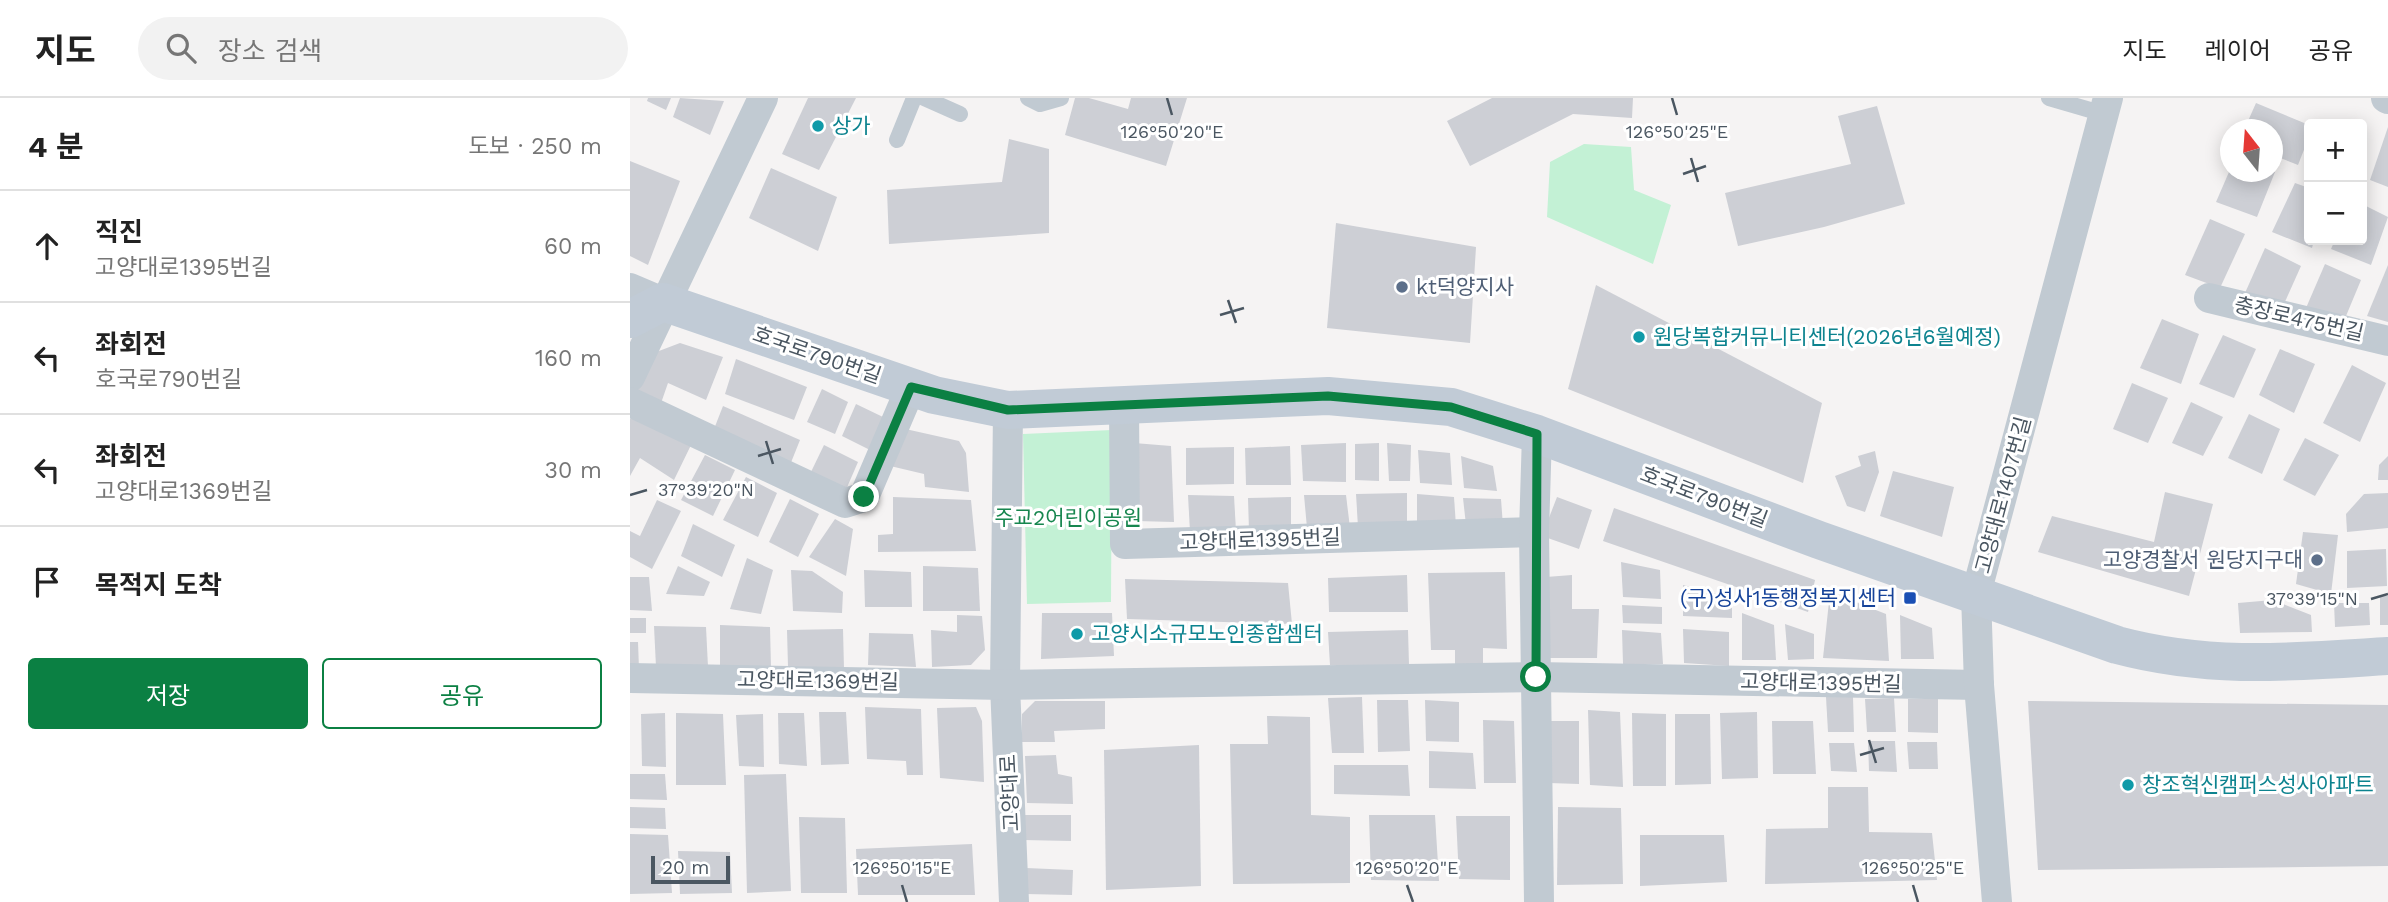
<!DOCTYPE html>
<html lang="ko">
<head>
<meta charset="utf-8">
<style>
	:root { --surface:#fff; --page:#f2f2f2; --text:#222; --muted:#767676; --line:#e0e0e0; --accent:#0b8043 }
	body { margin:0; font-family:"Work Sans","Noto Sans KR",sans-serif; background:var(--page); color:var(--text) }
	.controls { position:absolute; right:21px; top:21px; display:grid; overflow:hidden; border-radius:7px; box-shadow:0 4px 18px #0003 }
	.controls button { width:63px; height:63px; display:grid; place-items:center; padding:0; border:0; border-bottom:2px solid var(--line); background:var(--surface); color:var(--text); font:35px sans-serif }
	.compass { position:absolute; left:1590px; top:21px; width:63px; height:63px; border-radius:50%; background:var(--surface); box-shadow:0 4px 18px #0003; rotate:343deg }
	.scale { position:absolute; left:21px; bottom:18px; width:79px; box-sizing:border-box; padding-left:7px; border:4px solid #4a5661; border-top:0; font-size:19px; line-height:24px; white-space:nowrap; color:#4a5661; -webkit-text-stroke:5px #fff; paint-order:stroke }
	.stop { position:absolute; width:21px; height:21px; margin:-16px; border:5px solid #0b8043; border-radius:50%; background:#fff }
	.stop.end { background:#0b8043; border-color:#fff; box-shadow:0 2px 7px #0008 }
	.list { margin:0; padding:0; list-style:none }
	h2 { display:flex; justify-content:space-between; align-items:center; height:91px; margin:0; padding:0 28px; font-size:30px }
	h2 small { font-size:23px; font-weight:400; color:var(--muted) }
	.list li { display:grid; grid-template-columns:46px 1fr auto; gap:21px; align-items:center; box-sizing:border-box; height:112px; padding:0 28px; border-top:2px solid var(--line) }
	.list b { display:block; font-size:26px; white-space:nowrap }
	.list p { margin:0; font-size:23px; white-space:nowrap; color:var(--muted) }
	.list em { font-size:23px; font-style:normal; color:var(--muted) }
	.actions { display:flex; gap:14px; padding:21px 28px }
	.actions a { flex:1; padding:16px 0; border:2px solid var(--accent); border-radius:7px; text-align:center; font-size:24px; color:var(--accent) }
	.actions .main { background:var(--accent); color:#fff }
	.icon { flex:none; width:38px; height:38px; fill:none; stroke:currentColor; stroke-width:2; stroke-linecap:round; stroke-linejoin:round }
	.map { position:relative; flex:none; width:1758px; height:804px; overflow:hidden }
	header { display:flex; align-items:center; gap:42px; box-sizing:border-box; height:98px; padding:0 35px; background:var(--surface); border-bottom:2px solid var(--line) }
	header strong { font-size:33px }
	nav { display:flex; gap:38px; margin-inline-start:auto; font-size:24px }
	.search { width:490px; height:63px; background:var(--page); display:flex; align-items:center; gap:18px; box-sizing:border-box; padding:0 24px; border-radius:38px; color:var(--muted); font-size:26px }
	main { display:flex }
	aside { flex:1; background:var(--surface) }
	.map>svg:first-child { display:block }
	.green { fill:#c3f1d5 }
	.building { fill:#cdcfd5 }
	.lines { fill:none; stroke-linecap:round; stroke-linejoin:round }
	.lane { stroke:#c1cad2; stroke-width:16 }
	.street { stroke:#c1cad2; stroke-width:30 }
	.secondary { stroke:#c1cbd6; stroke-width:38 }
	.route { stroke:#0b8043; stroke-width:9 }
	.ticks { fill:none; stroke:#4a5661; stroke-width:2.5 }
	.culture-dot { fill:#0f9aa8; stroke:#fff; stroke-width:2.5 }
	.service-dot { fill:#5c6f8a; stroke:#fff; stroke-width:2.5 }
	.transit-dot { fill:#1a4fb4; stroke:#fff; stroke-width:2.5 }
	.labels { text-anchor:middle; stroke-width:6; stroke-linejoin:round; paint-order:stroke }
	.culture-label { font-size:21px; fill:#0d838f; stroke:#fff; text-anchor:start }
	.service-label { font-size:21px; fill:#4e5e75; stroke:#fff; text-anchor:start }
	.street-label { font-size:21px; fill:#4a5661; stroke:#fff }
	.park-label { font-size:21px; fill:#17864f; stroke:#fff }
	.transit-label { font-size:21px; fill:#164399; stroke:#fff; text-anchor:end }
	.ticks-label { font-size:18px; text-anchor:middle; fill:#4a5661; stroke:#fff; stroke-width:6; stroke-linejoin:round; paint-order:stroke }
</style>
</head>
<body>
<header>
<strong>지도</strong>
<div class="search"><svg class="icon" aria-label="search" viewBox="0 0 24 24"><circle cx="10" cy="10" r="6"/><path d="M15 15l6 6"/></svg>장소 검색</div>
<nav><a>지도</a><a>레이어</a><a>공유</a></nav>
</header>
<main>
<aside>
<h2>4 분<small>도보 · 250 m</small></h2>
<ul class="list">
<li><svg class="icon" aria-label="ahead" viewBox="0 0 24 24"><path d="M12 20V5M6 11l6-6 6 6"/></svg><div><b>직진</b><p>고양대로1395번길</p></div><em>60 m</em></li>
<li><svg class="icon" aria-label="left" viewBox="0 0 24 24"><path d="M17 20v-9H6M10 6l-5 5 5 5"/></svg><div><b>좌회전</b><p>호국로790번길</p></div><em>160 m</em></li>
<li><svg class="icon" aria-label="left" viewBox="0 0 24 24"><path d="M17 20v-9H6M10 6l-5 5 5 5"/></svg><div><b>좌회전</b><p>고양대로1369번길</p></div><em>30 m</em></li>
<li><svg class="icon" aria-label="arrive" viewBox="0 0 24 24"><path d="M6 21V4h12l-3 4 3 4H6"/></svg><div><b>목적지 도착</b></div></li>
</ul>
<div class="actions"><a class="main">저장</a><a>공유</a></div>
</aside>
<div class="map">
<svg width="1758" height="804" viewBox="0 0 1758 804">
	<rect width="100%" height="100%" fill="#f5f3f3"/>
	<g class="green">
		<path d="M954,46L1001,49L1004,92L1041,107L1023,166L917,119L920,64Z"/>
		<path d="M482,332L481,504L397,506L393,336Z"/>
	</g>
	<g class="building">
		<path d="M18,0H41L36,12L17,3Z"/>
		<path d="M50,0L94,3L80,37L43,19Z"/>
		<path d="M178,0H226L189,72L152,56Z"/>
		<path d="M445,0H459L498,11L501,0H557L536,68L435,37Z"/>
		<path d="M862,0H1003L1002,20L943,16L840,68L817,23Z"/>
		<path d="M1626,5L1679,27V39L1668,67L1643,57V32H1614Z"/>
		<path d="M1247,8L1275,106L1194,129L1108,148L1095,95L1221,66L1208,18Z"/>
		<path d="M1758,29V89L1740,82Z"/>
		<path d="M379,41L419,51V135L259,146L257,92L372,84Z"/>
		<path d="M0,63L50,83L18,167L0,158Z"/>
		<path d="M141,70L207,99L188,153L119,120Z"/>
		<path d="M1599,74H1645L1627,119L1586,104Z"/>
		<path d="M1665,85L1679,90V142H1684L1682,150L1642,134Z"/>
		<path d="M1732,106L1758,119L1741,167L1701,151L1705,142H1732Z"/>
		<path d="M1580,121L1615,136L1590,190L1555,177Z"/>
		<path d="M706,125L846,149L840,245L697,230Z"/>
		<path d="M1635,150L1671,168L1654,206L1615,195Z"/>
		<path d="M1695,166L1731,182L1716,218L1676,210Z"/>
		<path d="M1758,167V224L1737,218Z"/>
		<path d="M966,187L1192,305L1173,385L938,291Z"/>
		<path d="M1532,221L1569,236L1551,286L1510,270Z"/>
		<path d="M1593,237L1626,251L1604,300L1569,286Z"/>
		<path d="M50,245L93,259L76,302L38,285L30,308L3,294L21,256Z"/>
		<path d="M1650,251L1685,266L1664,315L1629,297Z"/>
		<path d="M106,261L177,289L164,322L95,296Z"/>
		<path d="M1722,267L1756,285L1730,344L1693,325Z"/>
		<path d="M1502,285L1538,300L1518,345L1483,331Z"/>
		<path d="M192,291L218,304L205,336L177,324Z"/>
		<path d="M1561,304L1593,319L1573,358L1542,345Z"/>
		<path d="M226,306L253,319L240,352L212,338Z"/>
		<path d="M93,308L170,342L160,367L84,331Z"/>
		<path d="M1619,316L1650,331L1632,376L1598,360Z"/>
		<path d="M9,319L61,347L44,382L10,360L0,378V321Z"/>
		<path d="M271,330L329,343L336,355L339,394L295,389L294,376L256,367Z"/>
		<path d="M1675,340L1709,357L1685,398L1653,382Z"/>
		<path d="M504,345L541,348L544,424L506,423Z"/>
		<path d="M716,345V384L673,383L671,347Z"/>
		<path d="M749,345V383L725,382V346Z"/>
		<path d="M757,345L781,347L780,383H759Z"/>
		<path d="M194,347L228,364L215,394L180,376Z"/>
		<path d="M660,348L661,387H616L615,350Z"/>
		<path d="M604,349V386L556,387V350Z"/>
		<path d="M788,352L820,355L822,387L790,385Z"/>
		<path d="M1245,353L1249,374L1235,414L1217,408L1205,378L1231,368L1228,358Z"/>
		<path d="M75,357L105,372L83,418L51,402Z"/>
		<path d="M831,358L863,368L867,393L834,390Z"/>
		<path d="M1758,358V382H1748L1749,367Z"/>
		<path d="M1263,373L1324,389L1312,439L1250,418Z"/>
		<path d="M116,379L147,395L128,439L93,422Z"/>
		<path d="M1535,394L1583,406L1559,498L1408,454L1422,418L1524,444Z"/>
		<path d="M777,395V430L728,429L726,396Z"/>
		<path d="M1758,395V430L1717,434L1716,416L1734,396Z"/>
		<path d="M787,396L824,399L826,428H787Z"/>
		<path d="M558,397L604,398L606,433L560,434Z"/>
		<path d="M674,397H716L720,430H677Z"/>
		<path d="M263,399L341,402L346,453L248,454V437L263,436Z"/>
		<path d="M661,399V433H619L618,400Z"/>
		<path d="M927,399L962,412L949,451L912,438Z"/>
		<path d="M833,400L871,401L873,428L836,427Z"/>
		<path d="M160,401L189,416L168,459L139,444Z"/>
		<path d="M27,402L51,413L22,471L0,459V433L10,438Z"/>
		<path d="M984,410L1185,482L1178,514L973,443Z"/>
		<path d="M205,421L223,431L216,478L179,459Z"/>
		<path d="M63,426L105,447L92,479L51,458Z"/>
		<path d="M1673,434L1708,437L1701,496L1666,486Z"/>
		<path d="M1756,451L1757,488L1717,490V453Z"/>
		<path d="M117,460L143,472L131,516L100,511Z"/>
		<path d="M991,464L1030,472L1031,501L993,499Z"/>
		<path d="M48,468L80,484L74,498L36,496Z"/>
		<path d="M293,468L348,470L350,513H293Z"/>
		<path d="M161,472L182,473L213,494L212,515L163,513Z"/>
		<path d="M234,472L281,474L282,509H235Z"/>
		<path d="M875,474L877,551L853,550V570H825V552H801L798,475Z"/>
		<path d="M777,477L778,514H699L698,480Z"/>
		<path d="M942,477V511H969L967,560H920L916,479Z"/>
		<path d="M0,479H19L22,513L0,512Z"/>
		<path d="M495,481L658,485L662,526L497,521Z"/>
		<path d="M1053,487L1102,500V520L1053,518Z"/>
		<path d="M1200,494L1256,516L1259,563L1193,560Z"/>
		<rect x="1750" y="498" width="8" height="29"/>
		<path d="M1643,502L1681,517L1682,534L1610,535L1608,505Z"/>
		<path d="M1704,505H1739L1740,527L1705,529Z"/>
		<path d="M992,507L1032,509V526L993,525Z"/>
		<path d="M412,515H482L484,558L411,561Z"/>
		<path d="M1112,515L1144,527L1146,562H1112Z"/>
		<path d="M327,517L352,518L355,552L341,567L302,569L301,532L327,534Z"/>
		<path d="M1270,517L1302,530L1304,561H1271Z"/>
		<rect x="0" y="520" width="16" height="15"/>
		<path d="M1155,526L1184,536V561L1158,562Z"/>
		<path d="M90,527L140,529L141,570L90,567Z"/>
		<path d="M24,528L76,529L78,569H26Z"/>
		<path d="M213,531L214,571L158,569L157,532Z"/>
		<path d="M1053,531L1099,534V568L1054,565Z"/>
		<path d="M778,532L779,567H700L698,534Z"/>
		<path d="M992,532L1031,535L1033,566H993Z"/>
		<path d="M239,535L283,536L286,569L238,567Z"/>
		<path d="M0,544H8L9,571L0,570Z"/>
		<path d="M732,599L734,655H702L698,600Z"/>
		<path d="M1196,599H1223L1224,634H1198Z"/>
		<path d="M1264,600L1266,634H1237L1235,601Z"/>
		<path d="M1278,601H1308V635L1278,634Z"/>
		<path d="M747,602H778L780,653L748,654Z"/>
		<path d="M795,602L829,604V644L796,643Z"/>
		<path d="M405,603H475V631L424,633L425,644H392V616Z"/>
		<path d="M1398,603L1758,607V768L1408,772Z"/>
		<path d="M235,609L291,611L293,677H277L276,663L237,661Z"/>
		<path d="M346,609L352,623L354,684L310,680L307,610Z"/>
		<path d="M958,612L990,614L993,689L960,687Z"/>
		<path d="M189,614H216L219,666L191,667Z"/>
		<path d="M1127,614L1128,680L1092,681L1090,615Z"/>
		<path d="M35,615L36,669L12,668L11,616Z"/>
		<path d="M46,615L93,616L96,687H46Z"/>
		<path d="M148,615H174L177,668L149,666Z"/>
		<path d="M1002,615L1036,616V688H1003Z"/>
		<path d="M133,616L134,669L109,668L106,617Z"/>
		<path d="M1045,616H1080L1081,686L1045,687Z"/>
		<path d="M637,618L680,619L681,717L720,719V785L603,786L600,646H638Z"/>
		<path d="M853,622L884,623L886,685H854Z"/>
		<path d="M919,623H949V686L919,685Z"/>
		<path d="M1142,623H1183L1186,676H1143Z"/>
		<path d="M1238,643H1265L1267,674L1239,673Z"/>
		<path d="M1277,644H1307L1308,671H1279Z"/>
		<path d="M1199,645H1224L1227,674L1201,673Z"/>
		<path d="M569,647L571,788L476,792L474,652Z"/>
		<path d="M799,653L843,655L846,691L799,690Z"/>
		<path d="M426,657L428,676L442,679L443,706L397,705L395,658Z"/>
		<path d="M704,667H778L780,698L704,696Z"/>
		<path d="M0,676H35L37,702L0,701Z"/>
		<path d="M156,676L161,793L117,795L114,677Z"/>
		<path d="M1198,689H1238L1239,734L1302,735L1307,782L1135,786L1136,731L1198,730Z"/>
		<path d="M0,709L35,710L36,731L0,730Z"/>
		<path d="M928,709L991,710L993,786L927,787Z"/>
		<path d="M391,717H441V743L393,742Z"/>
		<path d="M739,717H805L809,783L741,782Z"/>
		<path d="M826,718H880V782L829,781Z"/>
		<path d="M169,719L215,720L217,795H171Z"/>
		<path d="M0,736L38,737L42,795L0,796Z"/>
		<path d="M1010,737H1094L1097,784L1010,788Z"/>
		<path d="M342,746L345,797H228L226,751Z"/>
		<path d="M48,753L100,754L102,795L50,796Z"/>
		<path d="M396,770L443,772L442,797L396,796Z"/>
	</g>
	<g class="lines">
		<g class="lane">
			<path d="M294,0L330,16"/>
			<path d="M398,0L410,6L431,0"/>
			<path d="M1419,0L1474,16"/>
			<path d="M267,42L284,0"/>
		</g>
		<g class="street">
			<path d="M1756,0L1758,1"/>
			<path d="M0,190L33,204"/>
			<path d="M1579,200L1758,243"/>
			<path d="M0,279L133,0"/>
			<path d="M0,304L215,405L234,399L281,289"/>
			<path d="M494,307L495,446L904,434"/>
			<path d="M378,312L375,587L384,804"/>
			<path d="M907,336L904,434L909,804"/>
			<path d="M0,580L375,587L906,579L1349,587"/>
			<path d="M1367,804L1349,587L1346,496L1478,0"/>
		</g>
		<path class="secondary" d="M0,221L33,204L304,297L378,312L698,298L821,309L907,336L1189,442L1487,547C1581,572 1662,564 1758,558"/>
	</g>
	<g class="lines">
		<path class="route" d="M234,399L281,289L378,312L698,298L821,309L907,336L906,579"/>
	</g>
	<path class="ticks" d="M537,0L542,17M1042,0L1047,17M1061,60L1068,84M1053,76L1076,68M598,202L606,225M590,217L614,210M136,343L143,366M128,358L151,351M0,397L17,392M1741,501L1758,496M1239,642L1246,665M1230,657L1254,650M272,787L277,804M777,787L783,804M1283,787L1288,804"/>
	<g class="culture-dot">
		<circle cx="188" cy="28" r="7"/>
		<circle cx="1009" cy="239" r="7"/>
		<circle cx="447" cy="536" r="7"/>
		<circle cx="1498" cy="687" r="7"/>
	</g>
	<g class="service-dot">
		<circle cx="772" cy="189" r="7"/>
		<circle cx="1687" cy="462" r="7"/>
	</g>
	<rect class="transit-dot" x="1273" y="493" width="14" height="14" rx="3.5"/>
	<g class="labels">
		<g class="culture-label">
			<text x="202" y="35">상가</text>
			<text x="1023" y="246">원당복합커뮤니티센터(2026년6월예정)</text>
			<text x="461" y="543">고양시소규모노인종합셈터</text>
			<text x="1512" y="694">창조혁신캠퍼스성사아파트</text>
		</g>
		<g class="service-label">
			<text x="786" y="196">kt덕양지사</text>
			<text x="1673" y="469" text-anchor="end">고양경찰서 원당지구대</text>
		</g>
		<g class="street-label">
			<text transform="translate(1669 221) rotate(13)" y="7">충장로475번길</text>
			<text transform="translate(187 257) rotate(19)" y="7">호국로790번길</text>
			<text transform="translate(1373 397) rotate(-75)" y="7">고양대로1407번길</text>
			<text transform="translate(1074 399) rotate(21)" y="7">호국로790번길</text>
			<text transform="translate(630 442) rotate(-2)" y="7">고양대로1395번길</text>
			<text transform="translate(188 583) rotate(1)" y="7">고양대로1369번길</text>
			<text transform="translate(1191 585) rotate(1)" y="7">고양대로1395번길</text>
			<text transform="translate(380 695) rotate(-93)" y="7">고양대로</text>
		</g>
		<g class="park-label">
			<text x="438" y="427">주교2어린이공원</text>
		</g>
		<g class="transit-label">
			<text x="1266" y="507">(구)성사1동행정복지센터</text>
		</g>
	</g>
	<g class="ticks-label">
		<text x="542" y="40">126°50'20"E</text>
		<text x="1047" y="40">126°50'25"E</text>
		<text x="76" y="398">37°39'20"N</text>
		<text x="1682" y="507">37°39'15"N</text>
		<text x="272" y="776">126°50'15"E</text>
		<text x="777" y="776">126°50'20"E</text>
		<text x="1283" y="776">126°50'25"E</text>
	</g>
</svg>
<div class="controls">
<button>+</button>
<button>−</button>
</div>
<svg class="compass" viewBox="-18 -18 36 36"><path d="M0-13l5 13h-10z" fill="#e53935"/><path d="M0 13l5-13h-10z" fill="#767676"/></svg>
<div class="scale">20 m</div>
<div class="stop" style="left:906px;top:579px"></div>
<div class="stop end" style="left:234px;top:399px"></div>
</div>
</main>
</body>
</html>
